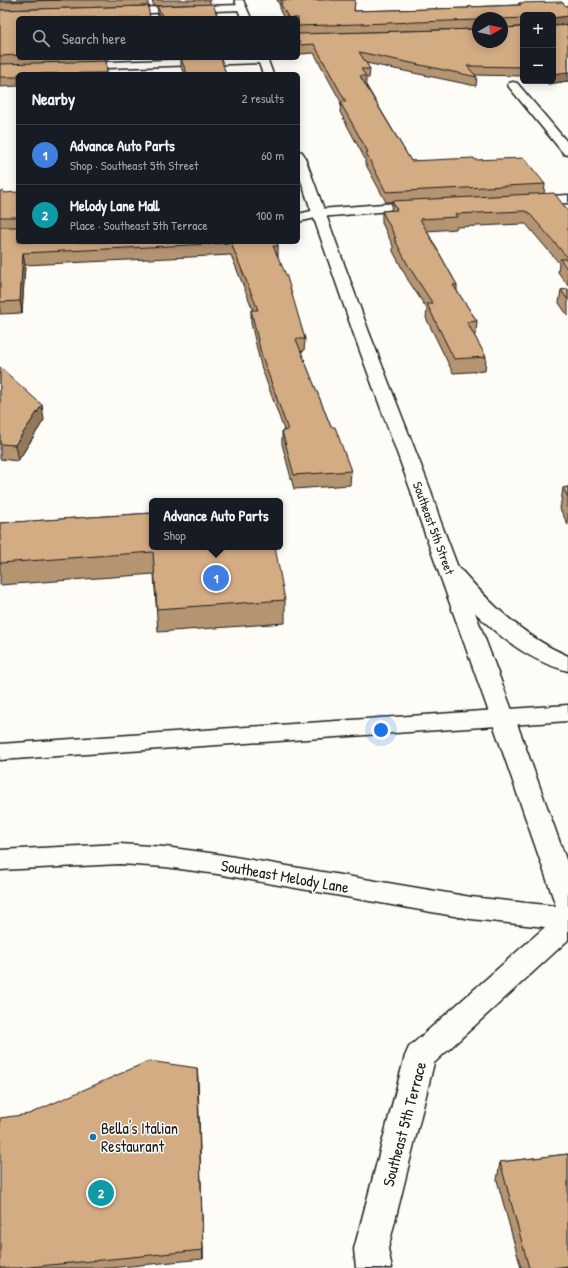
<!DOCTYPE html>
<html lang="en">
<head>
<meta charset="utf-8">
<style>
	:root { --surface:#171b24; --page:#242831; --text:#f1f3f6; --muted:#9ea1a6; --line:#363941; --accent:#1a73e8 }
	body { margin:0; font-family:"Patrick Hand",sans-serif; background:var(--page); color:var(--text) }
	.controls { position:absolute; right:12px; top:12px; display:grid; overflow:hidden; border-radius:6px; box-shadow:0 2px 10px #0003 }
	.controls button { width:36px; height:36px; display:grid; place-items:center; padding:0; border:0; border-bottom:1px solid var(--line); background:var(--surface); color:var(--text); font:20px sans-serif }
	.compass { position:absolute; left:472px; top:12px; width:36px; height:36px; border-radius:50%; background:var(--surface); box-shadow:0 2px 10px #0003; rotate:81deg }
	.you { position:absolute; left:381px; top:730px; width:14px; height:14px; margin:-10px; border:3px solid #fff; border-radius:50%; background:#1a73e8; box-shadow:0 0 0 6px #1a73e833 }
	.badge { display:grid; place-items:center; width:26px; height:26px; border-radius:50%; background:var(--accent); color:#fff; font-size:13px; font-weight:700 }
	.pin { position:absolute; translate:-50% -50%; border:2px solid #fff; box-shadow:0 1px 4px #0006 }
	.popup { position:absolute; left:149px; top:498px; width:134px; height:52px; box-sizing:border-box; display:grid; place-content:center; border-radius:6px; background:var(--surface); filter:drop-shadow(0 1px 3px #0005); font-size:13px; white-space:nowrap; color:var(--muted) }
	.popup b { font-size:15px; color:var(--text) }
	.popup::after { content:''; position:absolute; left:50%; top:100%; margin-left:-8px; border:8px solid transparent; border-top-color:var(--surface) }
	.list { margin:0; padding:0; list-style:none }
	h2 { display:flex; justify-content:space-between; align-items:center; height:52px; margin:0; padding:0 16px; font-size:17px }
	h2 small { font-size:13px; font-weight:400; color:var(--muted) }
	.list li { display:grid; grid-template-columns:26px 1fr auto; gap:12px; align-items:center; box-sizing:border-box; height:60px; padding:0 16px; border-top:1px solid var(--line) }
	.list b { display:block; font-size:15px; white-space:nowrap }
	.list p { margin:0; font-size:13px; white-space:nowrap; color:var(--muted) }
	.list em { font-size:13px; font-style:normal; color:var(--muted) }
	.icon { flex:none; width:22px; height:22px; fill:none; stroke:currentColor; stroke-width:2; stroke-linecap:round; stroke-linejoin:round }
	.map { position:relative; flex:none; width:568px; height:1268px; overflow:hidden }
	.search { position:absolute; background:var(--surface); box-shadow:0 2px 10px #0003; left:16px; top:16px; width:284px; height:44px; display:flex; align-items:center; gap:10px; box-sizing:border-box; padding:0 14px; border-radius:6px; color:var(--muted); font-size:15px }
	.panel { position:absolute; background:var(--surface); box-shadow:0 2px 10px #0003; left:16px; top:72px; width:284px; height:172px; border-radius:6px }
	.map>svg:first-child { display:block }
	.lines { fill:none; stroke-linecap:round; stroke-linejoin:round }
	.minor-casing { stroke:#1c1c1c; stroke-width:3 }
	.tertiary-casing { stroke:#1c1c1c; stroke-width:3 }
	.primary-casing { stroke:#1c1c1c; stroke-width:3 }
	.minor { fill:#fdfcf7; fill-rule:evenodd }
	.tertiary { fill:#fdfcf7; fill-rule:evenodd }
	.primary { fill:#fdfcf7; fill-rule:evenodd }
	.wall { fill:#b59472; stroke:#1c1c1c }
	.shaded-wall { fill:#94785c; stroke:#1c1c1c }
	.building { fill:#d3ac84; stroke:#1c1c1c }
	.poi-dot { fill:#1f6fb2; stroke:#fdfcf7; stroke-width:1.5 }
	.labels { text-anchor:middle; stroke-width:3; stroke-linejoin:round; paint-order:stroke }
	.street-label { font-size:13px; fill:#1c1c1c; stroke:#fdfcf7 }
	.near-street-label { font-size:16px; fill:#1c1c1c; stroke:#fdfcf7 }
	.near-poi-label { font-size:16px; fill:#1c1c1c; stroke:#fdfcf7; text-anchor:start }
</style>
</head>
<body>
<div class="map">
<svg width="568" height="1268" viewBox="0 0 568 1268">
	<rect width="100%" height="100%" fill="#fdfcf7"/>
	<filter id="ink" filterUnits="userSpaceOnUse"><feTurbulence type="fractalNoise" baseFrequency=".025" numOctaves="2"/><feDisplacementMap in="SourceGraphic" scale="8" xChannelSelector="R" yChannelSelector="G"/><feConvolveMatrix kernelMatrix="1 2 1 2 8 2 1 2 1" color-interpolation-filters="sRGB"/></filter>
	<g filter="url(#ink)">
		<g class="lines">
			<g class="minor-casing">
				<g id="minor">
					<path d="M242,5L245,6L246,8L245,10L120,14L116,11L120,8Z"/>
					<path d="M231,58H266L267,60L262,63L76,69L71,66L76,63Z"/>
					<path d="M513,82L517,83L568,143V155L564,154L509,87L508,85L509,83Z"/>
					<path d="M568,195V203L529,205L524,204L523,201L524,198L529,197Z"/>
					<path d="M421,201L426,202L428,205L426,208L320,217L298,222V214L320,209Z"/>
					<path d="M503,710L511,712L515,718L568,865V940L434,1063L388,1249L392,1268H356L354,1249L405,1056L409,1047L545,927L471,919L217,874L165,867L120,864L0,870V850L120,844L165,847L217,854L471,897L556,906L491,718L495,712Z"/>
				</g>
			</g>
			<g class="tertiary-casing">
				<g id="tertiary">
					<path d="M235,0H243L251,18H241Z"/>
					<path d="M257,58H267L273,74H263Z"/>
					<path d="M298,151L302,152L304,155L369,332L431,491L440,520L515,718L511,724L503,726L495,724L491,718L420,520L411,491L353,332L298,172Z"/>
				</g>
			</g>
			<g class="primary-casing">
				<g id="primary">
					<path d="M448,561L455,563C488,601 521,636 568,656V671C514,657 469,612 438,567L441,563Z"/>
					<path d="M568,705V721L0,760V744Z"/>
				</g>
			</g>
			<use href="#minor" class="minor"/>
			<use href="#tertiary" class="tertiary"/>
			<use href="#primary" class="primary"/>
		</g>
		<g class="wall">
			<path d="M0,0H148V6L0,10Z"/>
			<path d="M152,0H210V4L217,15V18H160L158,14L157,6L190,5L154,6Z"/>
			<path d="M277,0H355L354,11L468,8V7L518,5L519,3L568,6V25L554,26L568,25V81L548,84L545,81H553L523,15V27L502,28V18H478V29L311,34L478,29L523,27V76L475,75L477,77L476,86L366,63L370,69L369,78H366V85L411,161L475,160L545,184L544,194L568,211V286L558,272L559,263L526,224H522L456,227V229L427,231L457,285V291L477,321L476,334L474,335L486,357L485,371L453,373L426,318L427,309L408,280L393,251V246L382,223V211L391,210L392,202H386L365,163V159L340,112L341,102L314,53L300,54L298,49V18H284L280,11V6Z"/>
			<path d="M0,10L18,18V58H106L107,74H18V86L0,87Z"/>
			<path d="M181,59L226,74H184L181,67Z"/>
			<path d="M0,191L4,193L277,242L278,246V257L305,339L304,351L301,352L331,427L351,471L350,485L294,489L282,444V431L284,430L261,366L251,323V310H253L231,255L25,265L22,313L0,314Z"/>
			<path d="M568,289V316L559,303L561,290Z"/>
			<path d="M0,367L44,420L18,461L0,459Z"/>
			<path d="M568,487V525L560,509L563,488Z"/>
			<path d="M152,513L285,600V623L158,632L154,574L0,585V523Z"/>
			<path d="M197,1068L203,1259L110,1268H0L29,1114Z"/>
			<path d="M568,1154V1268H521L497,1180L500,1162Z"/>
		</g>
		<g class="shaded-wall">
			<path d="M568,16V24L553,26V18Z"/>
			<path d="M568,72V81L548,84V81H553V74Z"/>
			<path d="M23,253L25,265L22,313L20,301Z"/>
			<path d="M42,405L44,420L18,461L15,445Z"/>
			<path d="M197,1068L198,1078L203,1259V1250Z"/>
		</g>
		<g class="building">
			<path d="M0,0H61L0,2Z"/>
			<path d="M281,0H355L354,11L469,8L468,7L521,5L519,3L562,2L566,6H568V16L553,18V15H523V18L503,19L502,20V18H478V20L298,26V18H286L285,17H288L280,3H283Z"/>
			<path d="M213,4L217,15H215V18H163L157,6Z"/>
			<path d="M148,6L150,18H18V55L0,56V10Z"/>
			<path d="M553,25L554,26L568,25V72L553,74Z"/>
			<path d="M523,27V67L467,66L477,77L359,52L370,69H361L366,76H360L411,161L474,158L475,160L524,158L545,184L386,192L366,153L368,152L340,102H346L314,44L301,45L298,40V34L478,29V42H502V28Z"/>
			<path d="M221,58L226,74H187L181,59Z"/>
			<path d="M106,61L107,73L18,74V77H0V64Z"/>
			<path d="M0,191H4L3,193L18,192V242H277L278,246H273L287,277L305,339H296L331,427H335L351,471L294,475L282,431L288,430L261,353L251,310H258L231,243L23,253L20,301L0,302V227H18V217H0Z"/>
			<path d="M554,193L568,211V258L528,212L524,211L455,214L457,217L420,219L457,285H453L477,321L467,322L486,357L454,359L427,304H433L409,267L394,238H396L382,211L397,210L392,201Z"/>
			<path d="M560,259H568V270Z"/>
			<path d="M568,289V300L561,290Z"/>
			<path d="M0,367L42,405L15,445L0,444Z"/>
			<path d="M568,487V497L563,488Z"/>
			<path d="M152,513V547H275L285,600L157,609L153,552L0,563V523Z"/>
			<path d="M149,1061L197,1068L203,1250L19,1268H0V1118L29,1114Z"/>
			<path d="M568,1154V1266L552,1268H529L500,1162Z"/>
		</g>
	</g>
	<circle class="poi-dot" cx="93" cy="1137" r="4"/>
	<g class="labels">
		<g class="street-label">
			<text transform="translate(434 528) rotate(70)" y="5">Southeast 5th Street</text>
		</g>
		<g class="near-street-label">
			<text transform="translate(285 876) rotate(10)" y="6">Southeast Melody Lane</text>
			<text transform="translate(404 1124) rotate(-75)" y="6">Southeast 5th Terrace</text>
		</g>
		<g class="near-poi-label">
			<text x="101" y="1134">Bella's Italian<tspan x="101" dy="18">Restaurant</tspan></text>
		</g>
	</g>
</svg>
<div class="controls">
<button>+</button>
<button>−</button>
</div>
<svg class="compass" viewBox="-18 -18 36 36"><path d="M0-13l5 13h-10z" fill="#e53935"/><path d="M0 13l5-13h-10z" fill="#9ea1a6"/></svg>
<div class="you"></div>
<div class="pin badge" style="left:216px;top:578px;background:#3f7fe0">1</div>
<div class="popup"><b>Advance Auto Parts</b>Shop</div>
<div class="pin badge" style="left:101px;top:1193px;background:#0f9aa8">2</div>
<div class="search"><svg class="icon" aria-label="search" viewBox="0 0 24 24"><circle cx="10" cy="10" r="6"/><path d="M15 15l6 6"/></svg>Search here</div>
<section class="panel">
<h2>Nearby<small>2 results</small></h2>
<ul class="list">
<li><span class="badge" style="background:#3f7fe0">1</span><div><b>Advance Auto Parts</b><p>Shop · Southeast 5th Street</p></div><em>60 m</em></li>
<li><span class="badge" style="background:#0f9aa8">2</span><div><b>Melody Lane Mall</b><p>Place · Southeast 5th Terrace</p></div><em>100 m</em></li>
</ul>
</section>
</div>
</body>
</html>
